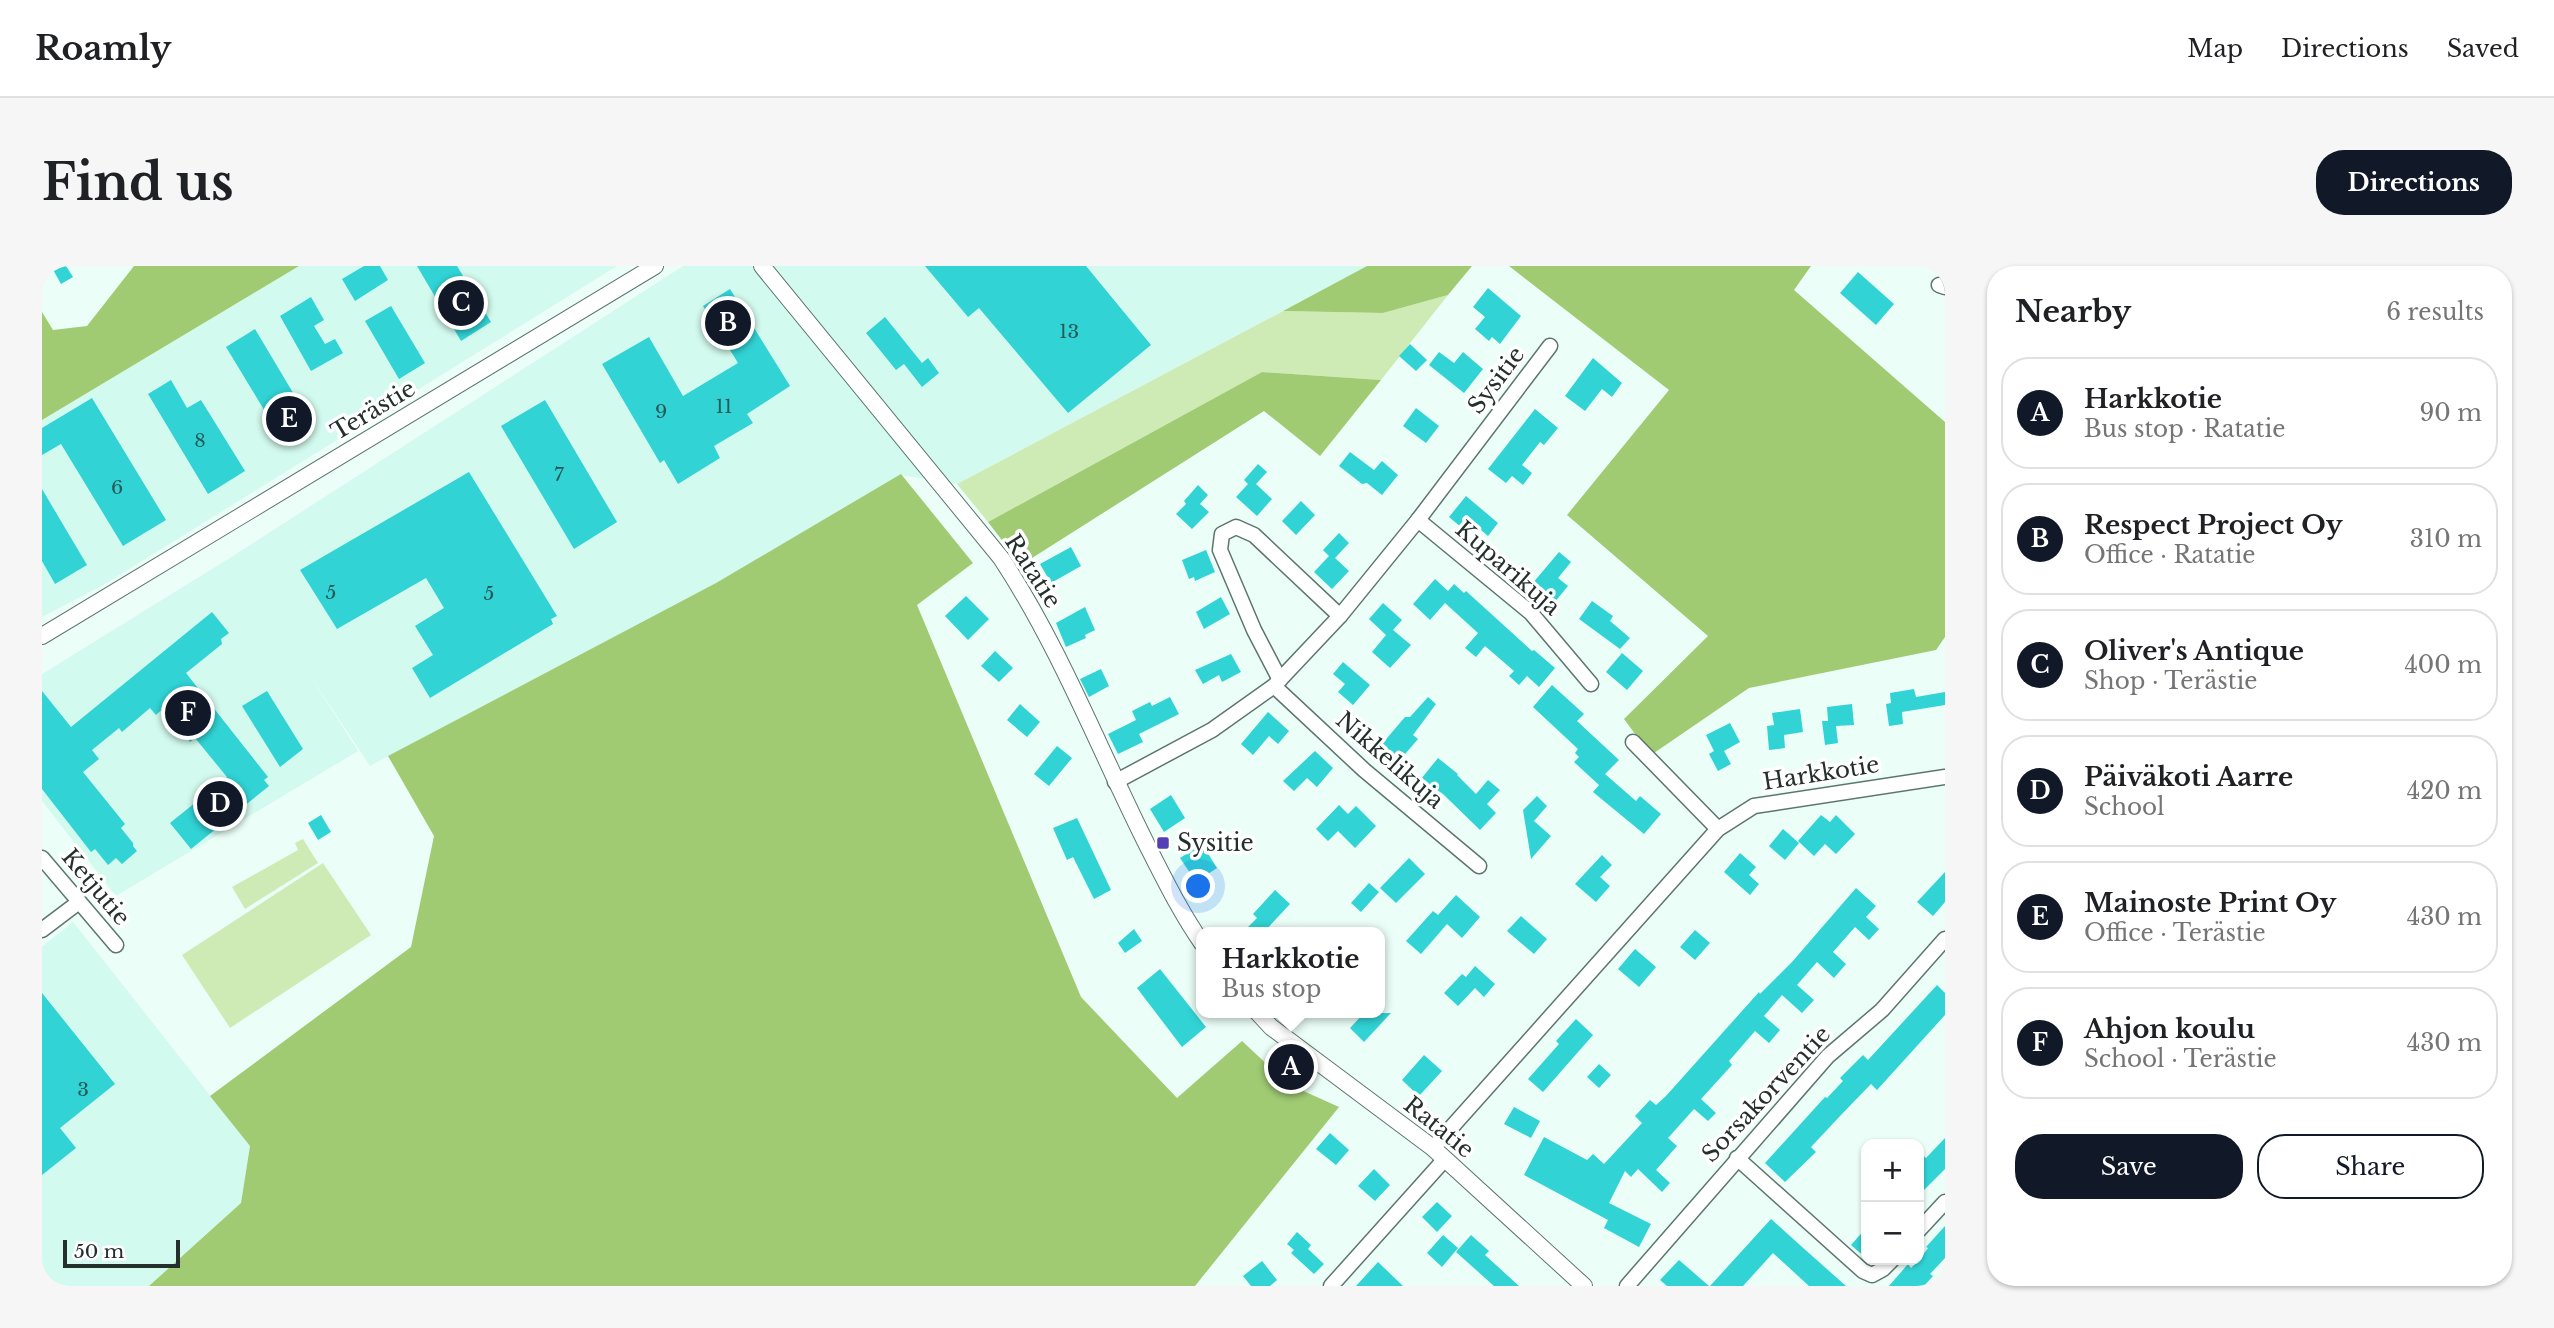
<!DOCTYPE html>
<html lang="en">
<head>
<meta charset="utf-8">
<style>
	:root { --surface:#fff; --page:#f6f6f6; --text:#202124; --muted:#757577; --line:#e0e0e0; --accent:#111827 }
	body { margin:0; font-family:"Libre Baskerville",serif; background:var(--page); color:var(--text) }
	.controls { position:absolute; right:21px; bottom:21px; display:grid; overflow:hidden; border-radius:14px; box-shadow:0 2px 5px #0004 }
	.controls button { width:63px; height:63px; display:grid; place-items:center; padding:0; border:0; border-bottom:2px solid var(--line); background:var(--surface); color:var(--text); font:35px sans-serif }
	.scale { position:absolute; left:21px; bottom:18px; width:117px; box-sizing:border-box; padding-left:7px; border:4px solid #25302d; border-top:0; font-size:19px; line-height:24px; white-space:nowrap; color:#25302d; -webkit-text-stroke:5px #fff; paint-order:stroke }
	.you { position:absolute; left:1157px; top:621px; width:24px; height:24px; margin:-18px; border:5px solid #fff; border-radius:50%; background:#1a73e8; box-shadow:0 0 0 10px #1a73e833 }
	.badge { display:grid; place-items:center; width:46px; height:46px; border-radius:50%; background:var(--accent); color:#fff; font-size:23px; font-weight:700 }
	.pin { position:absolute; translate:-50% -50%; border:4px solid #fff; box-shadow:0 2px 7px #0006 }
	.popup { position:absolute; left:1154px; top:661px; width:189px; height:91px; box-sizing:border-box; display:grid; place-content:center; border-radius:14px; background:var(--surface); filter:drop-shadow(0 2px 5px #0005); font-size:23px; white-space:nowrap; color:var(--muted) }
	.popup b { font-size:26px; color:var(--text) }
	.popup::after { content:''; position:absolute; left:50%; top:100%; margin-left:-14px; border:14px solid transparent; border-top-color:var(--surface) }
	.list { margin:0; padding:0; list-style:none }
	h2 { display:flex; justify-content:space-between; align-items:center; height:91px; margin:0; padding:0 28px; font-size:30px }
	h2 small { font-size:23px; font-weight:400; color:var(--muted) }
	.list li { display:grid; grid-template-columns:46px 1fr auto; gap:21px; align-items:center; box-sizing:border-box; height:112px; margin:0 14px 14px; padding:0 14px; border:2px solid var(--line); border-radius:28px }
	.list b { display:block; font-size:26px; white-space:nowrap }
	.list p { margin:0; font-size:23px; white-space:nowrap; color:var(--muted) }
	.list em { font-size:23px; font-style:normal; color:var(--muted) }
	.actions { display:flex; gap:14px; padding:21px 28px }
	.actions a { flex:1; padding:16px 0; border:2px solid var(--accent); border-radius:28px; text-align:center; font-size:24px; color:var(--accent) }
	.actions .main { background:var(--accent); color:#fff }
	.map { position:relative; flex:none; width:1903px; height:1020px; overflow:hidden; border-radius:28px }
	header { display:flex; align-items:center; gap:42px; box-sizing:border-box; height:98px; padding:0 35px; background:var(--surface); border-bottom:2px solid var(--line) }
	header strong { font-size:33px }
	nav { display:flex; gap:38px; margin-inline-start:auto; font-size:24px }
	.intro { display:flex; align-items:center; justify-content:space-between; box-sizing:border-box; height:168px; padding:0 42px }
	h1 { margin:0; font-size:49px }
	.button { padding:18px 32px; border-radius:28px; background:var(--accent); color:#fff; font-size:24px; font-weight:700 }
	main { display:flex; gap:42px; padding:0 42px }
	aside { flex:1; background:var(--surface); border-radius:28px; box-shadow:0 2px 5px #0004 }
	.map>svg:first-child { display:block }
	.built { fill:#d3faee }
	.green { fill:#cfebb5 }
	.forest { fill:#a0cb73 }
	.building { fill:#31d3d5 }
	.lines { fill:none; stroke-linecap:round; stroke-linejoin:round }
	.minor-casing { stroke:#5c766e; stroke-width:17 }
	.tertiary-casing { stroke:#5c766e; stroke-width:18 }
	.minor { stroke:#fff; stroke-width:14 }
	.tertiary { stroke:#fff; stroke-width:16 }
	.poi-dot { fill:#543eb6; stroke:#fff; stroke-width:2.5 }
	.labels { text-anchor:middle; stroke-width:7; stroke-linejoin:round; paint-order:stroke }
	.number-label { font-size:19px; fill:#285957 }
	.street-label { font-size:23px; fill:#25302d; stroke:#fff }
	.poi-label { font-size:23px; fill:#25302d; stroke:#fff; text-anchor:start }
</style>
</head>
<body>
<header>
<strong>Roamly</strong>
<nav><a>Map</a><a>Directions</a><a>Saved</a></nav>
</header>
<div class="intro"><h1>Find us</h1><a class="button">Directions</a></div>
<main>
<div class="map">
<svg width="1903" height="1020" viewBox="0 0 1903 1020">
	<rect width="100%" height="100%" fill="#ecfef8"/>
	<g class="built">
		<path d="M257,0H575L63,318L0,351V154Z"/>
		<path d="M641,0H1325L915,218L859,209L674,317L328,500L265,405L316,485L74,630L0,535V408L191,290Z"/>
		<path d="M31,656L208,880L199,937L107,1020H0V681Z"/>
	</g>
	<g class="green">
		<path d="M1406,29L1339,114L1220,106L946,256L915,218L1241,45L1341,47Z"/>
		<path d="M261,573L276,597L203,643L190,621L256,584L253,577Z"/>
		<path d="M281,597L329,669L188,762L140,689Z"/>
	</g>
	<g class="forest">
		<path d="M92,0H257L0,154V46L11,64L45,60Z"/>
		<path d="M1325,0H1430L1406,29L1341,47L1241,45Z"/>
		<path d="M1467,0H1769L1752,24L1903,156V371L1894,384L1707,422L1612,487L1596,472L1582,453L1666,370L1525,249L1627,124Z"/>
		<path d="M1220,106L1339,114L1278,190L1222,145L979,299L946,256Z"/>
		<path d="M859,208L931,297L875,339L1039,731L1135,832L1200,775L1246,818L1297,841L1153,1020H107L199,937L208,880L168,830L369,681L392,570L346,490L674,317Z"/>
	</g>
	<g class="building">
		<path d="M9,0H24L31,11L19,18Z"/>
		<path d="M322,0H338L346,14L313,35L300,13Z"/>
		<path d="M375,0H415L449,56L419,75Z"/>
		<path d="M883,0H1044L1109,79L1026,147L937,42L926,51Z"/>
		<path d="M1816,6L1852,38L1834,59L1798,27Z"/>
		<path d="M1446,22L1479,50L1458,78L1450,71L1447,75L1433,63L1443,51L1431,41Z"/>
		<path d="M688,23L748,120L705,148L711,157L672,180L678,192L636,218L622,194L618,197L560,98L607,71L641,130L696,97L661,40Z"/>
		<path d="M269,31L282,54L272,60L283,78L293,73L301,87L269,105L238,50Z"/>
		<path d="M349,40L383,97L357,113L323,55Z"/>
		<path d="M843,51L880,97L886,92L897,107L880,121L862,98L854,104L824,67Z"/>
		<path d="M213,63L272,162L244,180L184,81Z"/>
		<path d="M1368,78L1385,94L1374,105L1357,90Z"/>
		<path d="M1397,86L1412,97L1421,86L1441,103L1422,127L1387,99Z"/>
		<path d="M1551,92L1580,117L1570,131L1560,123L1543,145L1523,130Z"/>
		<path d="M129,114L145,142L159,134L203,205L166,228L106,128Z"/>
		<path d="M50,132L124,254L81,280L19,178L0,189V162Z"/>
		<path d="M503,134L575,256L532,283L459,160Z"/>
		<path d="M1374,142L1397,160L1384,177L1361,160Z"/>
		<path d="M1493,143L1516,162L1502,179L1498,176L1480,199L1490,207L1481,219L1470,210L1464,217L1446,203Z"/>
		<path d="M1308,186L1332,204L1340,195L1356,209L1340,229L1325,217L1320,218L1297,200Z"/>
		<path d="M1216,198L1225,206L1214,218L1230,233L1215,250L1194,231L1206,218L1202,214Z"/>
		<path d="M427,206L515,350L509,353L511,358L388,432L370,402L391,389L373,360L402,342L384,312L295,363L258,304Z"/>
		<path d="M1156,219L1166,229L1158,238L1167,246L1150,263L1134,248L1144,238L1142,235Z"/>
		<path d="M0,223L45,299L13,318L0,295Z"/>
		<path d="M1424,230L1456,257L1446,270L1433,259L1426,267L1407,251Z"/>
		<path d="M1259,235L1273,249L1254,269L1240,255Z"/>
		<path d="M1297,267L1307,277L1293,292L1307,305L1290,323L1272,306L1287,290L1281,284Z"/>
		<path d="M1029,281L1039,300L1009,317L998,298Z"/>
		<path d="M1164,284L1173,306L1153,315L1152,311L1147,313L1140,294Z"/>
		<path d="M1517,286L1529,296L1516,312L1526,320L1512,337L1490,318Z"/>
		<path d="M1393,313L1406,325L1412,318L1422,327L1424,325L1490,385L1492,384L1513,402L1497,421L1485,410L1477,419L1467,410L1472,405L1443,380L1434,391L1423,382L1436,367L1403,337L1388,354L1371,338Z"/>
		<path d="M924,330L947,353L926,374L903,350Z"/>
		<path d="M1179,331L1188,348L1162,363L1154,346Z"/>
		<path d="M1550,335L1571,350L1568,355L1588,372L1578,383L1537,353Z"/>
		<path d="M1341,337L1360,354L1351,364L1369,379L1348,402L1330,386L1344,369L1327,353Z"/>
		<path d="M1043,341L1053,364L1043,369L1044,372L1024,381L1014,357Z"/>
		<path d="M170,346L187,367L179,373L180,378L144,407L226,511L222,514L227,520L149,583L128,557L185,511L153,472L148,476L137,461L141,457L126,438L114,449L108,442L80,466L77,462L50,484L57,493L41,506L83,558L79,562L91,577V580L95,585L80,598L74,592L66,599L53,583L49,586L0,523V425L29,461Z"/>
		<path d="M953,385L971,402L957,416L939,400Z"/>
		<path d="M1580,387L1601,405L1585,424L1564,406Z"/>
		<path d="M1189,388L1199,406L1180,416L1177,409L1161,418L1153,404Z"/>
		<path d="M1301,396L1328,419L1311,439L1296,426L1303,418L1291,408Z"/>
		<path d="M1059,403L1067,420L1047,431L1038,413Z"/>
		<path d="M1510,419L1542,448L1535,455L1577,494L1563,508L1594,535L1598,530L1619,548L1602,568L1551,526L1557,519L1532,496L1537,491L1533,487L1536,483L1491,441Z"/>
		<path d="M1872,423L1874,431L1903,426V439L1860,446L1861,458L1847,460L1844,438L1849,437L1848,427Z"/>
		<path d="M225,425L261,483L238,501L200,440Z"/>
		<path d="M1128,431L1137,448L1097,468L1101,476L1076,488L1066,468L1094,454L1090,445L1108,436L1110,440Z"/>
		<path d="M1386,431L1394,438L1371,469L1376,473L1358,494L1340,478L1363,451H1368Z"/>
		<path d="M978,438L998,456L985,471L965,454Z"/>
		<path d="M1810,438L1812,459L1794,460L1796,477L1783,479L1780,455H1786L1785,441Z"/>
		<path d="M1758,443L1761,466L1742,469L1743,482L1727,484L1725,460L1732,459L1730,447Z"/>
		<path d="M1226,446L1247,465L1236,478L1227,470L1211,489L1199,478Z"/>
		<path d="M1688,457L1698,476L1682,485L1689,498L1676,505L1667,488L1672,485L1664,469Z"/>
		<path d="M1015,480L1030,492L1007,520L992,508Z"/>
		<path d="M1273,485L1291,502L1275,521L1265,512L1252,525L1241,515Z"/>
		<path d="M1396,492L1416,508L1415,509L1434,528L1446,514L1458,524L1445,538L1454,547L1438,564L1401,528L1379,513Z"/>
		<path d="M1129,529L1143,552L1122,566L1108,543Z"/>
		<path d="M1495,530L1505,540L1492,555L1509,570L1489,593L1481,544Z"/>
		<path d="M1297,539L1306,548L1314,540L1334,560L1313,582L1296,565L1286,575L1274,563Z"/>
		<path d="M279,549L289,566L276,574L266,557Z"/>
		<path d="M1779,549L1788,556L1794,549L1813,568L1794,588L1783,578L1772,590L1756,575Z"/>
		<path d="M1035,552L1069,624L1052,633L1031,591L1025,594L1011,562Z"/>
		<path d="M1741,563L1757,577L1743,594L1727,580Z"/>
		<path d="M1160,578L1175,602L1154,616L1138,592Z"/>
		<path d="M1698,587L1714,601L1707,609L1717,618L1708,629L1682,606Z"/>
		<path d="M1560,589L1570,599L1558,611L1568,620L1554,636L1533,618Z"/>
		<path d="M1367,592L1383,608L1354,637L1338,622Z"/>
		<path d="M1903,606V636L1891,650L1875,636Z"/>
		<path d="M1327,617L1337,626L1319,646L1309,637Z"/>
		<path d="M1814,622L1834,640L1824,651L1837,663L1827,674L1813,661L1791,686L1804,698L1792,712L1775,696L1755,719L1772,734L1760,747L1740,729L1722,750L1738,764L1727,777L1713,765L1687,795L1690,799L1659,833L1674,847L1666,855L1652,843L1626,872L1635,880L1614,904L1628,917L1620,926L1596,903L1589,911L1583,905L1567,937L1609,958L1597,981L1562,962L1566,954L1482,909L1502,871L1545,894L1551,888L1562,898L1600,857L1593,850L1608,834L1614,839L1624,830L1717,726L1718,728L1750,696Z"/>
		<path d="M1233,624L1248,638L1222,666H1201L1215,652L1211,648Z"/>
		<path d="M1414,629L1438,651L1420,672L1405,658L1379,688L1364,675L1391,645L1396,649Z"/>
		<path d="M1479,650L1505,673L1492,688L1465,665Z"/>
		<path d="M1092,663L1100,675L1083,687L1076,677Z"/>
		<path d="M1653,664L1668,677L1653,694L1638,681Z"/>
		<path d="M1593,683L1614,701L1597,721L1576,703Z"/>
		<path d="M1433,700L1453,718L1442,731L1433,722L1416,740L1402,727L1420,708L1424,711Z"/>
		<path d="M1118,703L1164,761L1140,781L1095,722Z"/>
		<path d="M1895,719L1903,727V749L1835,824L1829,818L1799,849L1769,881L1774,886L1743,916L1723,897L1783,831L1785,832L1801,815L1798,812L1821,789L1826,794Z"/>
		<path d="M0,727L73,818L18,862L34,882L0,909Z"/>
		<path d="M1322,747H1349L1322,776L1308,762Z"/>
		<path d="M1534,753L1551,769L1501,826L1486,813L1517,778L1514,775Z"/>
		<path d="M1382,789L1400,805L1377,830L1360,814Z"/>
		<path d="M1557,798L1569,809L1557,822L1545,811Z"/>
		<path d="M1472,841L1498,855L1489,872L1462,858Z"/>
		<path d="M1288,867L1307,884L1294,899L1274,883Z"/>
		<path d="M1903,872V903L1877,929V886L1884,892Z"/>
		<path d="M1332,903L1348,919L1333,935L1316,920Z"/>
		<path d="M1395,936L1410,950L1395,966L1380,951Z"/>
		<path d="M1729,953L1759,980L1804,1020H1767L1731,987L1701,1020H1668Z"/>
		<path d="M1903,960V992L1888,1008L1891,1010L1882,1020H1847L1866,998L1869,1002L1877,994L1886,982L1884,981Z"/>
		<path d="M1824,962V992L1809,979Z"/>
		<path d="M1255,966L1269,979L1266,983L1282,998L1272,1008L1249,987L1252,984L1245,978Z"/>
		<path d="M1401,969L1416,982L1400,1001L1385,987Z"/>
		<path d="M1429,969L1447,985L1443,989L1477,1020H1452L1414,986Z"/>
		<path d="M1637,994L1667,1020H1625L1618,1014Z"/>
		<path d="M1220,995L1235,1014L1228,1020H1209L1201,1010Z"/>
		<path d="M1336,996L1361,1020H1314Z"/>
	</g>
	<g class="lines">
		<g class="minor-casing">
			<g id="minor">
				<path d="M1897,19L1903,21"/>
				<path d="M1376,254L1489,347L1549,418"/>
				<path d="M1238,414L1212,364L1178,284L1180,268L1194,261L1212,269L1298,350"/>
				<path d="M1232,420L1322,504L1437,600"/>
				<path d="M1591,476L1676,563"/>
				<path d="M1073,516L1170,464L1232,420L1298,350L1376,254L1508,80"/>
				<path d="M0,592L74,679"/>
				<path d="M0,664L37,636"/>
				<path d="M1391,882L1676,563L1712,540L1903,511"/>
				<path d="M1695,892L1821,1005L1830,1009L1841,1003L1850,994"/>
				<path d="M1877,964L1903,936"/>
				<path d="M1289,1020L1403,893"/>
				<path d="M1585,1020L1786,790L1840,744L1903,673"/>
			</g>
		</g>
		<g class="tertiary-casing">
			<g id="tertiary">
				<path d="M720,0L959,292C1018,381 1059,488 1107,583C1124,616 1139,647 1160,677"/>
				<path d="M0,370L613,0"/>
				<path d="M1216,747L1229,761L1391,882L1542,1020"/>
			</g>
		</g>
		<use href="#minor" class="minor"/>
		<use href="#tertiary" class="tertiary"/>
	</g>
	<rect class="poi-dot" x="1114" y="570" width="14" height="14" rx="3.5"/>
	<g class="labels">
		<g class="number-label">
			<text x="1027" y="72">13</text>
			<text x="682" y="147">11</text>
			<text x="619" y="152">9</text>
			<text x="158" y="181">8</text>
			<text x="517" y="215">7</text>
			<text x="75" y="228">6</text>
			<text x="289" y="333">5</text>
			<text x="447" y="334">5</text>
			<text x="41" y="830">3</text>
		</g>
		<g class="street-label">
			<text transform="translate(1454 114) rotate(-53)" y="8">Sysitie</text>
			<text transform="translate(331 144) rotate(-31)" y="8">Terästie</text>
			<text transform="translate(1466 302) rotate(41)" y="8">Kuparikuja</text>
			<text transform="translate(991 305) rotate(57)" y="8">Ratatie</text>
			<text transform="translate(1348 494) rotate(41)" y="8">Nikkelikuja</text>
			<text transform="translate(1779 507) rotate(-9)" y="8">Harkkotie</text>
			<text transform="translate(54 621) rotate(50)" y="8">Ketjutie</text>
			<text transform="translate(1724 828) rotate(-47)" y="8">Sorsakorventie</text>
			<text transform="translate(1397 861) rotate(39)" y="8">Ratatie</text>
		</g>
		<g class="poi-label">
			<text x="1135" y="585">Sysitie</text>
		</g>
	</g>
</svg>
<div class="controls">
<button>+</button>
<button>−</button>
</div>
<div class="scale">50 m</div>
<div class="you"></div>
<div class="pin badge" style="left:1249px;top:801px">A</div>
<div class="popup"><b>Harkkotie</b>Bus stop</div>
<div class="pin badge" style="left:686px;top:57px">B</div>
<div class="pin badge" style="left:419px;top:37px">C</div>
<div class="pin badge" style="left:178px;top:538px">D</div>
<div class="pin badge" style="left:247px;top:153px">E</div>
<div class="pin badge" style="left:146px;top:447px">F</div>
</div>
<aside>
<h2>Nearby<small>6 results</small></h2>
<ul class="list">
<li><span class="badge">A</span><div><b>Harkkotie</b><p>Bus stop · Ratatie</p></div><em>90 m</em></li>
<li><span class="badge">B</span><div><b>Respect Project Oy</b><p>Office · Ratatie</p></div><em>310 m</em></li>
<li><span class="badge">C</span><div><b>Oliver's Antique</b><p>Shop · Terästie</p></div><em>400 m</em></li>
<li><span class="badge">D</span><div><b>Päiväkoti Aarre</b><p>School</p></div><em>420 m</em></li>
<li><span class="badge">E</span><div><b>Mainoste Print Oy</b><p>Office · Terästie</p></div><em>430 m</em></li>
<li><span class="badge">F</span><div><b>Ahjon koulu</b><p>School · Terästie</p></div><em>430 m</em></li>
</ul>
<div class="actions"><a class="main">Save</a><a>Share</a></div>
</aside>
</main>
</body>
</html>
